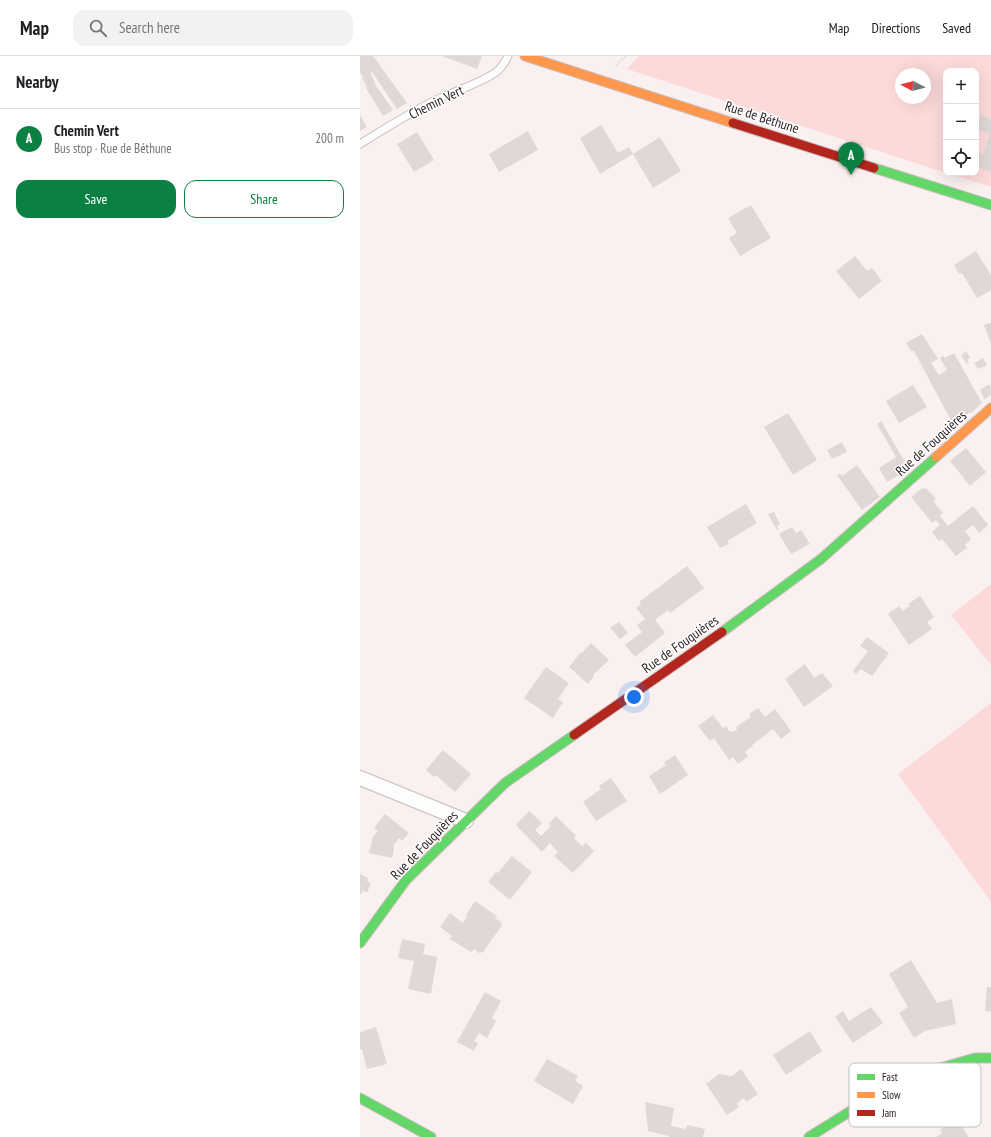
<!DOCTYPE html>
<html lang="en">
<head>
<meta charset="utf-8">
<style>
	:root { --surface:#fff; --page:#f2f2f2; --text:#202124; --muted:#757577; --line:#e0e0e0; --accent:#0b8043 }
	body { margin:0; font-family:"PT Sans Narrow",sans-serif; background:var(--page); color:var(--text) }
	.controls { position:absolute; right:12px; top:12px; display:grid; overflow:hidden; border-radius:8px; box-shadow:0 4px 16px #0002 }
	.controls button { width:36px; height:36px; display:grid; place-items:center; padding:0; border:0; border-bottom:1px solid var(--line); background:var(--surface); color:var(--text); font:20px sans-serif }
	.compass { position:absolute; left:535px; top:12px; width:36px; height:36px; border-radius:50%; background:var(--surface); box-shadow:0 4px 16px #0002; rotate:277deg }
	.you { position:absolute; left:274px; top:641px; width:14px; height:14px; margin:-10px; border:3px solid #fff; border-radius:50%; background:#1a73e8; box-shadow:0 0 0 6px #1a73e833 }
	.badge { display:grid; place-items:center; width:26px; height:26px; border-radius:50%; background:var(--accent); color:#fff; font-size:13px; font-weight:700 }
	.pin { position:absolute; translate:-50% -33px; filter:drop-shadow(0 1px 2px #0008) }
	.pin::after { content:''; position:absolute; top:21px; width:14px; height:12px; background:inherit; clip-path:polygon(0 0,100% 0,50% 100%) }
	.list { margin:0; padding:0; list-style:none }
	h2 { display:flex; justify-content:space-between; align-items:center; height:52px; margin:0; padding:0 16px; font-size:17px }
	h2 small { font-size:13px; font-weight:400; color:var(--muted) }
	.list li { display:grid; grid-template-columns:26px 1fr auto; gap:12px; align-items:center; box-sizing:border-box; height:60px; padding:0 16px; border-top:1px solid var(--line) }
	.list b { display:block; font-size:15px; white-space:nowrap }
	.list p { margin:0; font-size:13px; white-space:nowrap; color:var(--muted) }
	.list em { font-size:13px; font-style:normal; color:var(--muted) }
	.actions { display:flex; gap:8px; padding:12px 16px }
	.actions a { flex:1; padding:9px 0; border:1px solid var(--accent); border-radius:12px; text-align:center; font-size:14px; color:var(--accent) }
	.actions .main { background:var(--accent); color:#fff }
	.icon { flex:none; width:22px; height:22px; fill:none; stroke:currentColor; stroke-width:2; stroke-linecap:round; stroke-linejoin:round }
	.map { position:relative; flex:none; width:631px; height:1081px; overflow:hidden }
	header { display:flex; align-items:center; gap:24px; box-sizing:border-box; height:56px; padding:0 20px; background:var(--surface); border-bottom:1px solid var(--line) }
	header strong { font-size:19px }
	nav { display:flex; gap:22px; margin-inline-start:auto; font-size:14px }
	.search { width:280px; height:36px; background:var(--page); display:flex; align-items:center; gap:10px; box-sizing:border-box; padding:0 14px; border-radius:12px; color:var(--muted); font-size:15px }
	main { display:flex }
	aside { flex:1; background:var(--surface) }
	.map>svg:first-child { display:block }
	.green { fill:#fcdada; fill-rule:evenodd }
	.building { fill:#e2d7d7 }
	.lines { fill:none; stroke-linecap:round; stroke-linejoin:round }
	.lane-casing { stroke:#c8bcbc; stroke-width:9 }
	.street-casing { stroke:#c8bcbc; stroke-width:16 }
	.fast-casing { stroke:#c8bcbc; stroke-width:11 }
	.slow-casing { stroke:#c8bcbc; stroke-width:11 }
	.jam-casing { stroke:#c8bcbc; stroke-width:11 }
	.path { stroke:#d5d2d2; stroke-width:2.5; stroke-dasharray:1 3; stroke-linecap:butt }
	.lane { stroke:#fefdfd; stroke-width:7 }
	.street { stroke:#fefdfd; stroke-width:14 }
	.fast { stroke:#63d668; stroke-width:9 }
	.slow { stroke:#ff974d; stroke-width:9 }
	.jam { stroke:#b3261e; stroke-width:9 }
	.labels { text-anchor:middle; stroke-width:3; stroke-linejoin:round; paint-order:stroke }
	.street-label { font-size:14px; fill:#302222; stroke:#fff }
	.key { fill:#fff; stroke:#c1bdbd; stroke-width:1 }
	.key-label { font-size:11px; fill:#302222 }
</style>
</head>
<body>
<header>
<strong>Map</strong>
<div class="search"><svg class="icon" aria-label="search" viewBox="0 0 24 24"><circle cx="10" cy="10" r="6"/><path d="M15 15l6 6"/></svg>Search here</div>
<nav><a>Map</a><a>Directions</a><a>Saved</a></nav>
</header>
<main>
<aside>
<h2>Nearby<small></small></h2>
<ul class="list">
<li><span class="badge">A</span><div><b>Chemin Vert</b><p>Bus stop · Rue de Béthune</p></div><em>200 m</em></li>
</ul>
<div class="actions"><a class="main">Save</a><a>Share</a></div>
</aside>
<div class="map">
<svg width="631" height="1081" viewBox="0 0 631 1081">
	<rect width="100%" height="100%" fill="#faf0f0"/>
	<g class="green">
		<path d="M279,0H631V131L587,117H616V15H586V117L267,13ZM541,18H565V42H541Z"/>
		<path d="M631,528V609L591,559Z"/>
		<path d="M631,647V846L538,718Z"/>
	</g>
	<g class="building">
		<path d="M0,0H13L47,47L37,53L12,16L10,17L15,26L14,27L33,54L23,60L6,32L7,31L2,22L3,21L0,16Z"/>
		<path d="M82,0H122L117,13Z"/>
		<path d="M0,59L7,71L0,75Z"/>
		<path d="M621,59L631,63V116L616,110V97L623,99L630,78L616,73Z"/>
		<path d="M241,69L258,97L269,91L273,98L300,81L321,115L293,132L273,98L240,118L220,82Z"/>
		<path d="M168,75L178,94L139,116L129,98Z"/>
		<path d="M57,76L74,104L54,116L37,88Z"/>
		<path d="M391,149L411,182L380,200L369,182L377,177L368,162Z"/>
		<path d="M616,195L631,219V234L617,242L602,217L599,218L594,209Z"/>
		<path d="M495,200L507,215L512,212L522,225L499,243L476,215Z"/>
		<path d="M631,267V288L624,269Z"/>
		<path d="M562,278L578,303L571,307L579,319L587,314L580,302L583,300L585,302L594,297L622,347L611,357L610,356L594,370L554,295H551L546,287Z"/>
		<path d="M606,295L610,302L607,304L609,306L607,308L601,300Z"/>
		<path d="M623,302L627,309L618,313L614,307Z"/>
		<path d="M630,328L631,338L625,344L620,334Z"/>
		<path d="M553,329L567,351L539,367L526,345Z"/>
		<path d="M428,357L457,404L433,419L404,371Z"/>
		<path d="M521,365L549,413L527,426L519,412L536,401L517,368Z"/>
		<path d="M482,386L487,396L472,403L467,394Z"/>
		<path d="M606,392L626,416L610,430L590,405Z"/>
		<path d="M497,409L520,441L502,454L477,419L480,417L482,420Z"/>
		<path d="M562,432L564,433L566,432L576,443L573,445L583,457L580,460L588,470L613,450L628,469L619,477L613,469L605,475L611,483L605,489L607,492L596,500L582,483L579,485L572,476L580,469L576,464L572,467L551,441Z"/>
		<path d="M386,448L397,467L367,485L369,488L360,492L347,471Z"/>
		<path d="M414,456L420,468L417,470L419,473L417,474L408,458Z"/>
		<path d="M432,471L436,477L441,474L450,488L431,498L419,478Z"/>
		<path d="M327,510L344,532L310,557L308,554L295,564L305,577L275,601L265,589L282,576L277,569L285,563L276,552L281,548L279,546Z"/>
		<path d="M560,540L574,561L567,566L572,573L549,589L528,558L539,550L542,555L550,550L548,548Z"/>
		<path d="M259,566L268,577L260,583L250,572Z"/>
		<path d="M507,581L529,597L512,620L501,613L496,618L493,615L508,595L500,590Z"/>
		<path d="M231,587L249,604L233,619L234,620L228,628L209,611L220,597L221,598Z"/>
		<path d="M445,608L454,622L462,617L473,630L444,651L425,623Z"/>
		<path d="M186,611L209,627L198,643L203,646L193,662L164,642Z"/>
		<path d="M398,652L405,661L415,653L431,675L421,683L413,673L392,689L393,690L385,696L388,700L378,708L373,701L369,704L354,682L350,685L338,670L353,659L363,672L366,670L369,675L373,676L377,674L376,671L391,661L389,658Z"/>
		<path d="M83,694L111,718L95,736L76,719L74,721L66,714Z"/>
		<path d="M315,699L328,719L300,738L289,720L306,709L304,706Z"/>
		<path d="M251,722L267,745L236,765L223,746L241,733L239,730Z"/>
		<path d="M169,755L182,767L175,774L181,780L191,770L189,768L196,760L216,780L214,782L222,790L226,787L234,795L213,817L194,800L198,796L190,787L182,796L156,769Z"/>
		<path d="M25,758L49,777L42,785L39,782L33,790L34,793L32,802L9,797L13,781L18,775L14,772Z"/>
		<path d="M152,800L172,816L150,844L128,826L136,816L138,817Z"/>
		<path d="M0,818L8,822L7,825L11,827L7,837L3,835L0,839Z"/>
		<path d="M115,845L137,860L135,862L141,866L142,869L123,896L119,897L114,893L111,896L90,883L92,880L80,871L90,857L103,867L107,860L106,859Z"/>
		<path d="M42,883L65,888L63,898L77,901L71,938L48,933L54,905L38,902Z"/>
		<path d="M551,904L577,947L592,943L596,968L565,975L554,982L539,957L548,951L529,918Z"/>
		<path d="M627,931H631V956L625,955Z"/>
		<path d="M125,936L141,945L132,962L136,965L127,982L119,977L114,985L118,987L114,995L97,986Z"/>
		<path d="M511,951L523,967L493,987L475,961L483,955L489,965Z"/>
		<path d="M16,971L27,1008L7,1013L2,993H0V976Z"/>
		<path d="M450,975L462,995L426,1019L413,999Z"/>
		<path d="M187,1003L218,1020L215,1025L223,1030L213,1048L174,1025Z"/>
		<path d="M381,1013L398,1038L386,1046L384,1042L377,1047L379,1051L367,1059L346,1028L359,1018L372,1020Z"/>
		<path d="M285,1046L314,1052L311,1070L326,1073L327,1069L345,1073L343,1081H309V1080L288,1075Z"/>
		<path d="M598,1063L608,1081H576L582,1077L580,1073Z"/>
	</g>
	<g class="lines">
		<g class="lane-casing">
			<path id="lane" d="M0,88C26,72 52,55 80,42C98,34 118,28 135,17C141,13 145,6 148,0"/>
		</g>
		<g class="street-casing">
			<path id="street" d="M0,722L106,765"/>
		</g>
		<g class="fast-casing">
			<g id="fast">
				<path d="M514,112L631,149"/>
				<path d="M362,576L461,503L576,401"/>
				<path d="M0,887L46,824L145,727L214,679"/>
				<path d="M0,1042L71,1081"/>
				<path d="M449,1081L542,1023L615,1002H631"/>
			</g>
		</g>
		<g class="slow-casing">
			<g id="slow">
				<path d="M165,0L373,67"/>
				<path d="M576,401L631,352"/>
			</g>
		</g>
		<g class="jam-casing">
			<g id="jam">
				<path d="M373,67L514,112"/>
				<path d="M214,679L362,576"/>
			</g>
		</g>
		<path class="path" d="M256,9L266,0"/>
		<use href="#lane" class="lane"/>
		<use href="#street" class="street"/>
		<use href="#fast" class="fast"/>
		<use href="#slow" class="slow"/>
		<use href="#jam" class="jam"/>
	</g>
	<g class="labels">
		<g class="street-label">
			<text transform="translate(76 46) rotate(-26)" y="5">Chemin Vert</text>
			<text transform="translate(402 61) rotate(18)" y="5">Rue de Béthune</text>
			<text transform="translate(571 387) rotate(-42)" y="5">Rue de Fouquières</text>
			<text transform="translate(320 588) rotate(-35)" y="5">Rue de Fouquières</text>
			<text transform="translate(64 789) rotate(-46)" y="5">Rue de Fouquières</text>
		</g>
	</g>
	<rect x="489" y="1007" width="132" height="64" rx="6" class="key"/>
	<rect x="497" y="1018" width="18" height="6" fill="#63d668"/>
	<rect x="497" y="1036" width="18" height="6" fill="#ff974d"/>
	<rect x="497" y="1054" width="18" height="6" fill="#b3261e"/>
	<g class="key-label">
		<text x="522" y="1025">Fast</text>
		<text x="522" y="1043">Slow</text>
		<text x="522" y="1061">Jam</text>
	</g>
</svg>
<div class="controls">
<button>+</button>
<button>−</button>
<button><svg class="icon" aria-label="locate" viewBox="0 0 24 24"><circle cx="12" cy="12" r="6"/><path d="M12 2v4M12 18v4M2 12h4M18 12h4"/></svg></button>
</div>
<svg class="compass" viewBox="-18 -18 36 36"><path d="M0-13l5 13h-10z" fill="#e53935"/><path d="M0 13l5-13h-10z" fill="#757577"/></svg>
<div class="you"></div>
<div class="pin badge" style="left:491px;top:119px">A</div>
</div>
</main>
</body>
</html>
